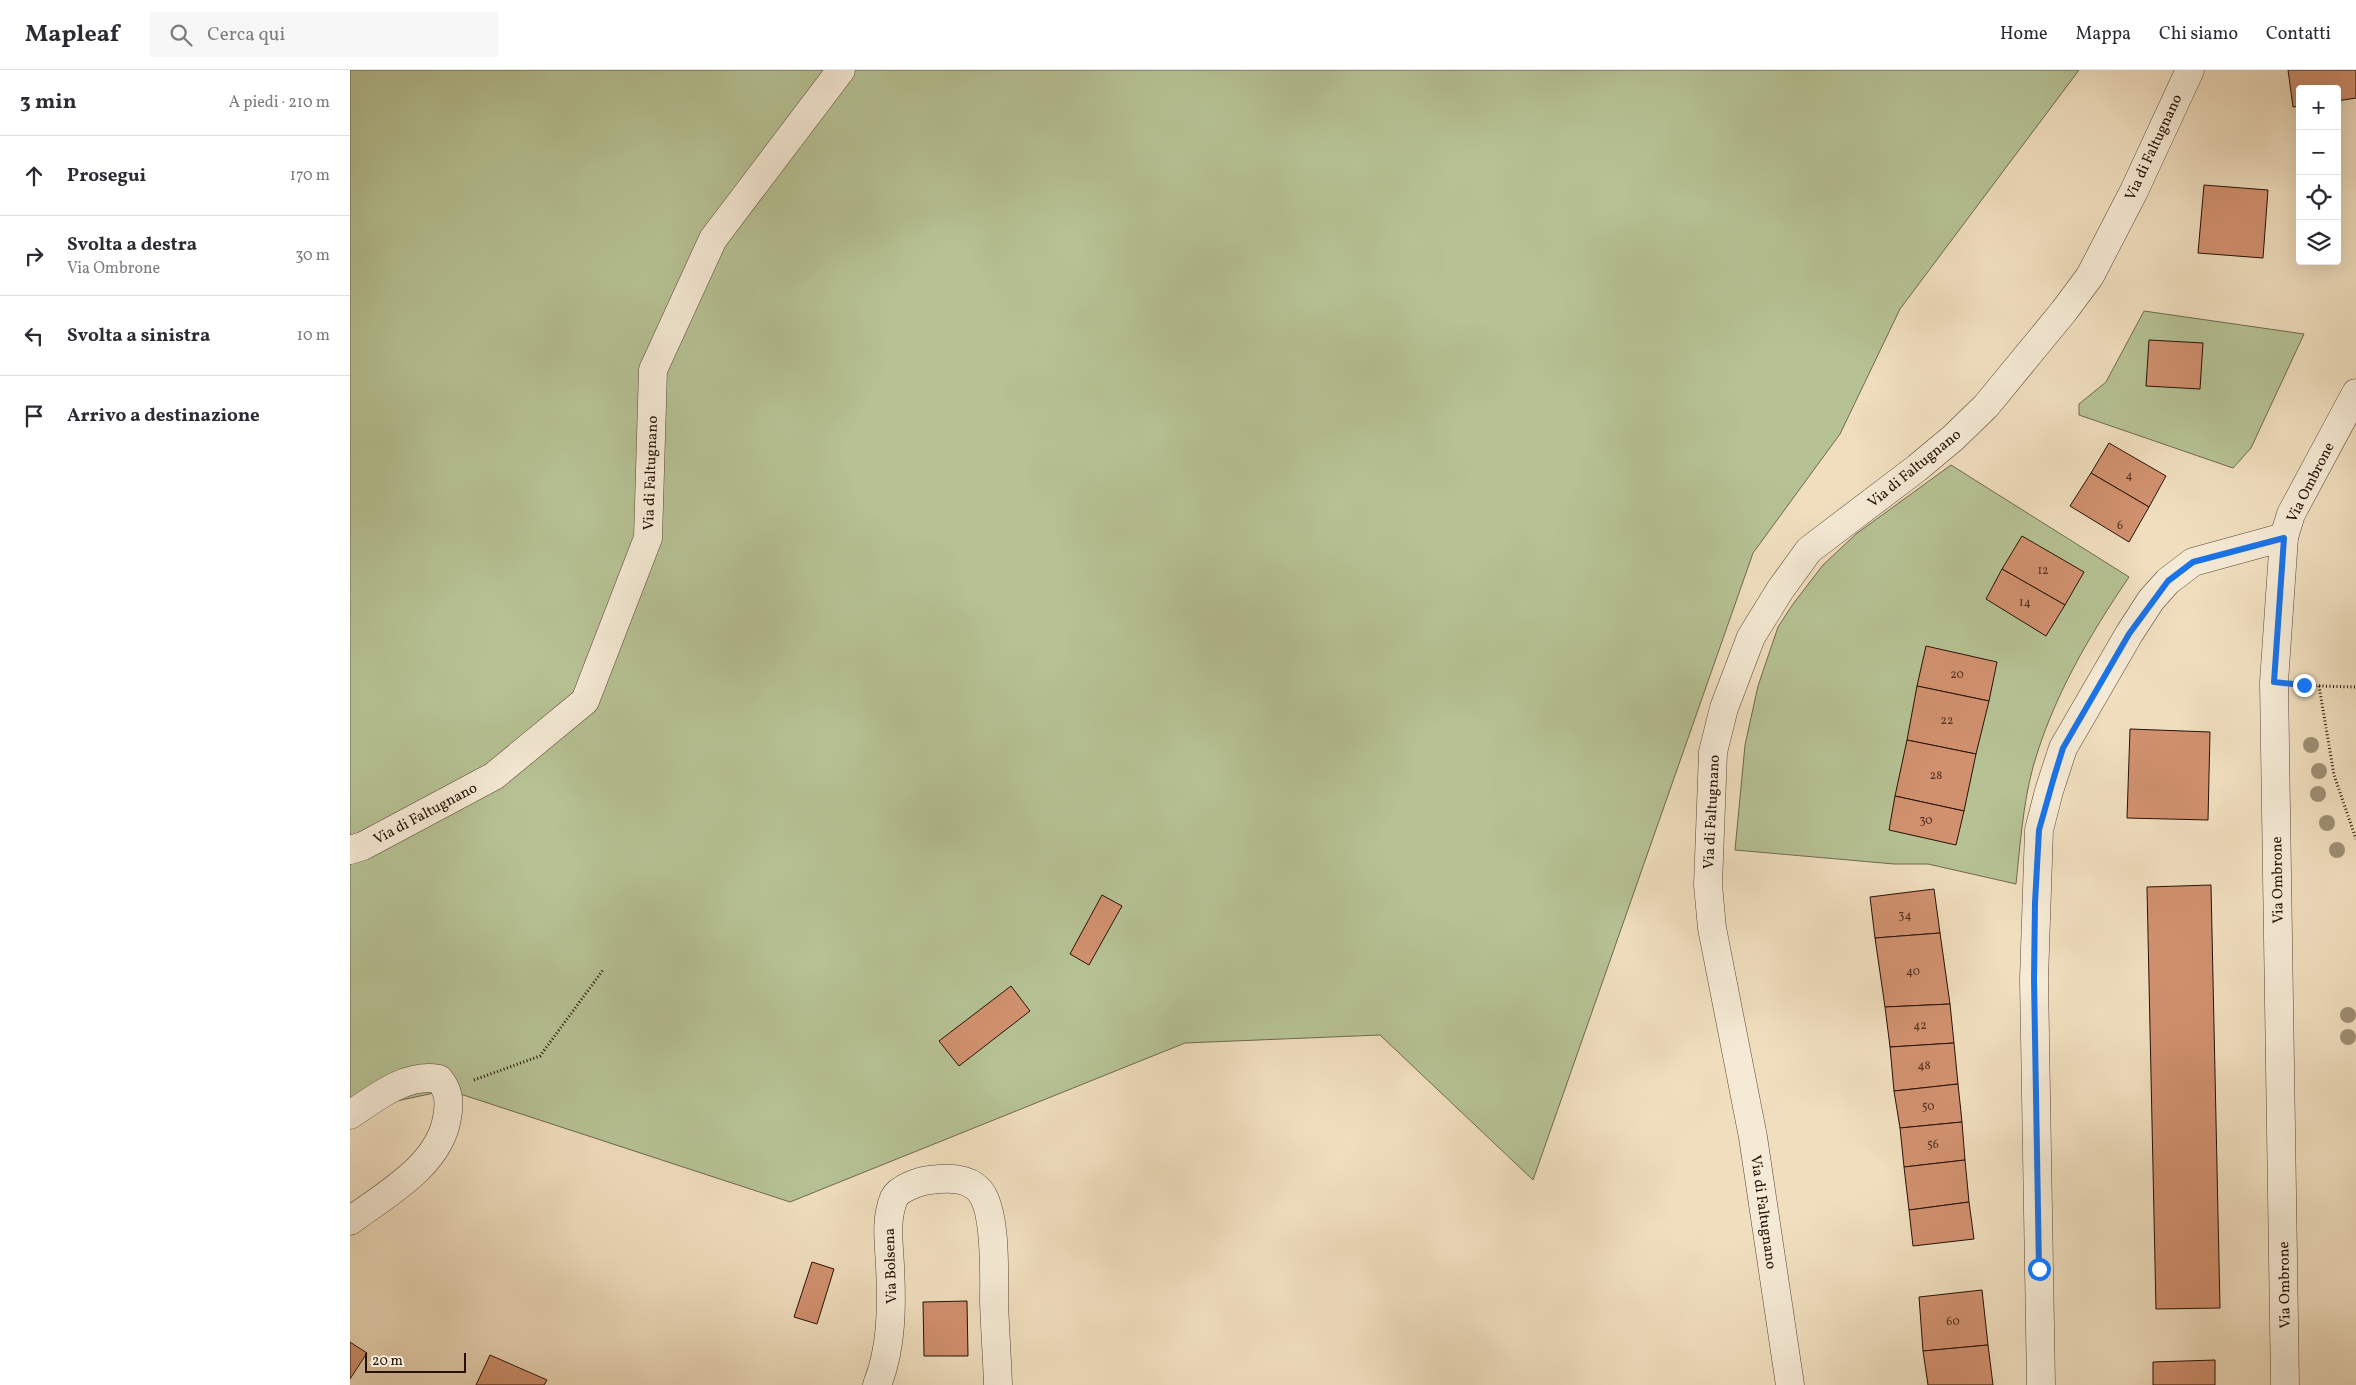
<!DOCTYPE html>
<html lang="it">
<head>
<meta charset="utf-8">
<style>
	:root { --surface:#fff; --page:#f7f7f7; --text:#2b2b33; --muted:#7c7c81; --line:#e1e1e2 }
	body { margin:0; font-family:Vollkorn,serif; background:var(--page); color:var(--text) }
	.controls { position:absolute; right:15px; top:15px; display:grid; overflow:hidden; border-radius:5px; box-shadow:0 5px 20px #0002 }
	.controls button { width:45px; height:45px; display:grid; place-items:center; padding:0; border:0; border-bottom:1px solid var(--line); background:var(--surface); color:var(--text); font:25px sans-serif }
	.scale { position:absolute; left:15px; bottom:12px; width:101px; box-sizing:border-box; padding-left:5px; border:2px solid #271007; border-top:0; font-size:14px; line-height:18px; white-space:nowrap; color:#271007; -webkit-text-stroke:4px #f5ead5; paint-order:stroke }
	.stop { position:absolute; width:15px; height:15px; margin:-11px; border:4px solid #1a73e8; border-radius:50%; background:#fff }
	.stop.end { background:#1a73e8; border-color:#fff; box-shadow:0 1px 5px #0008 }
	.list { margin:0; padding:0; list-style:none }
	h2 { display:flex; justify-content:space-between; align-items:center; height:65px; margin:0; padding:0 20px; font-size:21px }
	h2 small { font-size:16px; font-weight:400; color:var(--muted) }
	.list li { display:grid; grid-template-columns:32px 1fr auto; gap:15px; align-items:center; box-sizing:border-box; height:80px; padding:0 20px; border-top:1px solid var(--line) }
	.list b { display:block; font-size:19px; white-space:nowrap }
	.list p { margin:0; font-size:16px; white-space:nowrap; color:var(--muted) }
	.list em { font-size:16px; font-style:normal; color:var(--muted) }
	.icon { flex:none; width:28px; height:28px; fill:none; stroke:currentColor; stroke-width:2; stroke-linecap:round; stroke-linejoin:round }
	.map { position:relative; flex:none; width:2006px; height:1315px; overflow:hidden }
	header { display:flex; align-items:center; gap:30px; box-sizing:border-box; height:70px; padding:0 25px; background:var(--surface); border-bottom:1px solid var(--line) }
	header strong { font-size:24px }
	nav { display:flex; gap:28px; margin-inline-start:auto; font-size:18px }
	.search { width:350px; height:45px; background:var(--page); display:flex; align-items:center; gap:12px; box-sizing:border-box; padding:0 18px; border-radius:5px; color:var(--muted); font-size:19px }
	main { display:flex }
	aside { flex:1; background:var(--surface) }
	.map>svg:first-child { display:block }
	.green { fill:#b6c294; stroke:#6e694e }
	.building { fill:#d1916f; stroke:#271007 }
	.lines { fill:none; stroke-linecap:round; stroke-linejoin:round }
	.minor-casing { stroke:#594435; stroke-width:29 }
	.path { stroke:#271007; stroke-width:3; stroke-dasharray:1 2.5; stroke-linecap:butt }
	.minor { stroke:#f5ead5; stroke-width:28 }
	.tree { fill:#9d8f74 }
	.route { stroke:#1a73e8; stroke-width:6 }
	.labels { text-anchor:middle; stroke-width:4; stroke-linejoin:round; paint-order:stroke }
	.number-label { font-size:12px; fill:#523021 }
	.street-label { font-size:15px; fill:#271007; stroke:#f5ead5 }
</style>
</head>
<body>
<header>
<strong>Mapleaf</strong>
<div class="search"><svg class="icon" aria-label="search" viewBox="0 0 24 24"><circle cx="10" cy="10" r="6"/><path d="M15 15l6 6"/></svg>Cerca qui</div>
<nav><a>Home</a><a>Mappa</a><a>Chi siamo</a><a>Contatti</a></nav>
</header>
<main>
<aside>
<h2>3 min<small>A piedi · 210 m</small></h2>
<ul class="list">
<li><svg class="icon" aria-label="ahead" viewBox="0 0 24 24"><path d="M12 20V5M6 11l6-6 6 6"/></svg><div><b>Prosegui</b></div><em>170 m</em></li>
<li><svg class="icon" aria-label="right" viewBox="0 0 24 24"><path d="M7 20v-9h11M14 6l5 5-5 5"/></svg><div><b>Svolta a destra</b><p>Via Ombrone</p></div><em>30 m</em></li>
<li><svg class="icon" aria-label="left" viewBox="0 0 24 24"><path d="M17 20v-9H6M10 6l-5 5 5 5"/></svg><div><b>Svolta a sinistra</b></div><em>10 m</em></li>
<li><svg class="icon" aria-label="arrive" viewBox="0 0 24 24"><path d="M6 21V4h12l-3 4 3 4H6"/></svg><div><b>Arrivo a destinazione</b></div></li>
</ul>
</aside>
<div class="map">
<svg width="2006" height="1315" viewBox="0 0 2006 1315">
	<rect width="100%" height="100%" fill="#f0debe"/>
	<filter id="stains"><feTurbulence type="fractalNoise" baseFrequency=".004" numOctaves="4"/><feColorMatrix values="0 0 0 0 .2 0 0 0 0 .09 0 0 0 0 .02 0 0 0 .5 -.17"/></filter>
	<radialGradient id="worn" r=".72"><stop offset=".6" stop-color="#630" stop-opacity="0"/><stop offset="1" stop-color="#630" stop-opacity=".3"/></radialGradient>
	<g class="green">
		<path d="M0,0H1729L1550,239L1490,364L1403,483L1183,1110L1030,965L835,973L440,1132L98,1020L0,1041Z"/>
		<path d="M1794,241L1954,264L1901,378L1883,398L1729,345V334L1756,312Z"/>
		<path d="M1601,395L1779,507C1739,566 1703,627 1683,697C1673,734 1670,776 1666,814L1578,794H1544L1385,780L1395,675L1408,616L1428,557L1443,534L1473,495L1506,464Z"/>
	</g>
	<g class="building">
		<path d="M1938,0H2006V28L1987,31V19H1950V36L1943,37Z"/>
		<path d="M1854,115L1918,120L1913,188L1848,183Z"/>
		<path d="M1799,270L1853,273L1850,319L1796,316Z"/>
		<path d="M1759,373L1816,406L1799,437L1741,403Z"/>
		<path d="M1741,403L1799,437L1779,472L1720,436Z"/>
		<path d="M1672,466L1734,502L1715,535L1652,499Z"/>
		<path d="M1652,499L1715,535L1696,566L1636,529Z"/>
		<path d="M1576,576L1647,592L1639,631L1567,616Z"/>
		<path d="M1567,616L1639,631L1626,684L1557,670Z"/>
		<path d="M1780,659L1860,662L1858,750L1777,748Z"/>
		<path d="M1557,670L1626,684L1614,741L1545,726Z"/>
		<path d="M1545,726L1614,741L1606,775L1539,760Z"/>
		<path d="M1861,815L1870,1238L1806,1239L1797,817Z"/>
		<path d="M1584,819L1590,863L1525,868L1520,827Z"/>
		<path d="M752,825L772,836L739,895L720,884Z"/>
		<path d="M1590,863L1600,934L1535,937L1525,868Z"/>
		<path d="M661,916L680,941L609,996L589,971Z"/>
		<path d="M1600,934L1604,973L1540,977L1535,937Z"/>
		<path d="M1604,973L1608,1014L1544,1021L1540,977Z"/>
		<path d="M1608,1014L1612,1052L1550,1058L1544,1021Z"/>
		<path d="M1612,1052L1615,1090L1554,1097L1550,1058Z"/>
		<path d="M1615,1090L1619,1132L1559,1140L1554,1097Z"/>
		<path d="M1619,1132L1624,1169L1563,1176L1559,1140Z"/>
		<path d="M462,1192L484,1199L467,1254L444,1247Z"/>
		<path d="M1632,1220L1638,1275L1573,1281L1569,1227Z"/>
		<path d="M617,1231L618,1286H574L573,1232Z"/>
		<path d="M0,1272L17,1283L0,1309Z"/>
		<path d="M1638,1275L1643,1315H1578L1573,1281Z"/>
		<path d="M140,1285L197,1310L194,1315H126Z"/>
		<path d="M1865,1290V1315H1803V1292Z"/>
	</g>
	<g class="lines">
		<g class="minor-casing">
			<g id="minor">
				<path d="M0,780L13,776L144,706L235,631L298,468L303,300L363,169L491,0"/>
				<path d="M0,1045C27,1027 56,1003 89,1009C99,1021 100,1032 97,1048C89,1096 36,1124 0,1151"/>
				<path d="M527,1315C542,1278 542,1235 540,1196C539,1173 535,1150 544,1128C549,1118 570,1111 580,1110C598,1108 617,1107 629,1120C647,1139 644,1207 644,1232C645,1259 647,1287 648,1315"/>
				<path d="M1440,1315L1403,1067L1362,858L1358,815L1363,682L1374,638L1401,567L1430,520L1459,480L1567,398L1603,368L1636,336L1714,241L1740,206L1784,121L1840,0"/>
				<path d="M1691,1315L1684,909L1689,760L1699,721L1713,678L1779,564L1801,530L1818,511L1843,492L1934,467"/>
				<path d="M1935,1315L1924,612L1934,467L1941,444L2006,323"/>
			</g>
		</g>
		<g class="path">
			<path d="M1955,615L1969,616L1984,705L2006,769"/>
			<path d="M1969,616L2006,617"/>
			<path d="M124,1010L190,986L253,900"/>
		</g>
		<use href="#minor" class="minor"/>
	</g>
	<g class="tree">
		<circle cx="1961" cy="675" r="8"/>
		<circle cx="1969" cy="701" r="8"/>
		<circle cx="1968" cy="724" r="8"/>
		<circle cx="1977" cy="753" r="8"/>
		<circle cx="1987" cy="780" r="8"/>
		<circle cx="1998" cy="945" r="8"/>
		<circle cx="1998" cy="967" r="8"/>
	</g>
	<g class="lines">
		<path class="route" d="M1689,1199L1684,909L1685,833L1689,760L1704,707L1713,678L1779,564L1818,511L1843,492L1934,468L1924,612L1954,615"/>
	</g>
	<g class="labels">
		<g class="number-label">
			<text x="1779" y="409">4</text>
			<text x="1770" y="459">6</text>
			<text x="1693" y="504">12</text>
			<text x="1675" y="536">14</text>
			<text x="1607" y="608">20</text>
			<text x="1597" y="654">22</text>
			<text x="1586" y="709">28</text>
			<text x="1576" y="754">30</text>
			<text x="1555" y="849">34</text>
			<text x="1563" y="905">40</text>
			<text x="1570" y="959">42</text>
			<text x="1574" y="999">48</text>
			<text x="1578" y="1040">50</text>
			<text x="1583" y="1078">56</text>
			<text x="1603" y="1255">60</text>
		</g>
		<g class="street-label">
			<text transform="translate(1803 77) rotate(-65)" y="5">Via di Faltugnano</text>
			<text transform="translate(1564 398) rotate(-39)" y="5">Via di Faltugnano</text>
			<text transform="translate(300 403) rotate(-88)" y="5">Via di Faltugnano</text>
			<text transform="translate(1960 412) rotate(-63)" y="5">Via Ombrone</text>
			<text transform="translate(1361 742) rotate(-87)" y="5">Via di Faltugnano</text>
			<text transform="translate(75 743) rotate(-28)" y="5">Via di Faltugnano</text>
			<text transform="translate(1927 810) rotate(-91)" y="5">Via Ombrone</text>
			<text transform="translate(1414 1142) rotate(82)" y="5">Via di Faltugnano</text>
			<text transform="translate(540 1196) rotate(-92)" y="5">Via Bolsena</text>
			<text transform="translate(1934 1215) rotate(-91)" y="5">Via Ombrone</text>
		</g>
	</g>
	<rect width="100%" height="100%" filter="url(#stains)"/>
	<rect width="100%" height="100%" fill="url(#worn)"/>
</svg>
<div class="controls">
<button>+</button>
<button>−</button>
<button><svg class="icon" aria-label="locate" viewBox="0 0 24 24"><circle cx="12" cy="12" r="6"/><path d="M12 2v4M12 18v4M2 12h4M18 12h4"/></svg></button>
<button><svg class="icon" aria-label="layers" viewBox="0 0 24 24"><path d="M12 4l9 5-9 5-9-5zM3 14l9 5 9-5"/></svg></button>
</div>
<div class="scale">20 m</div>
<div class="stop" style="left:1689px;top:1199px"></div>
<div class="stop end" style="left:1954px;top:615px"></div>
</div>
</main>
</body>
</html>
